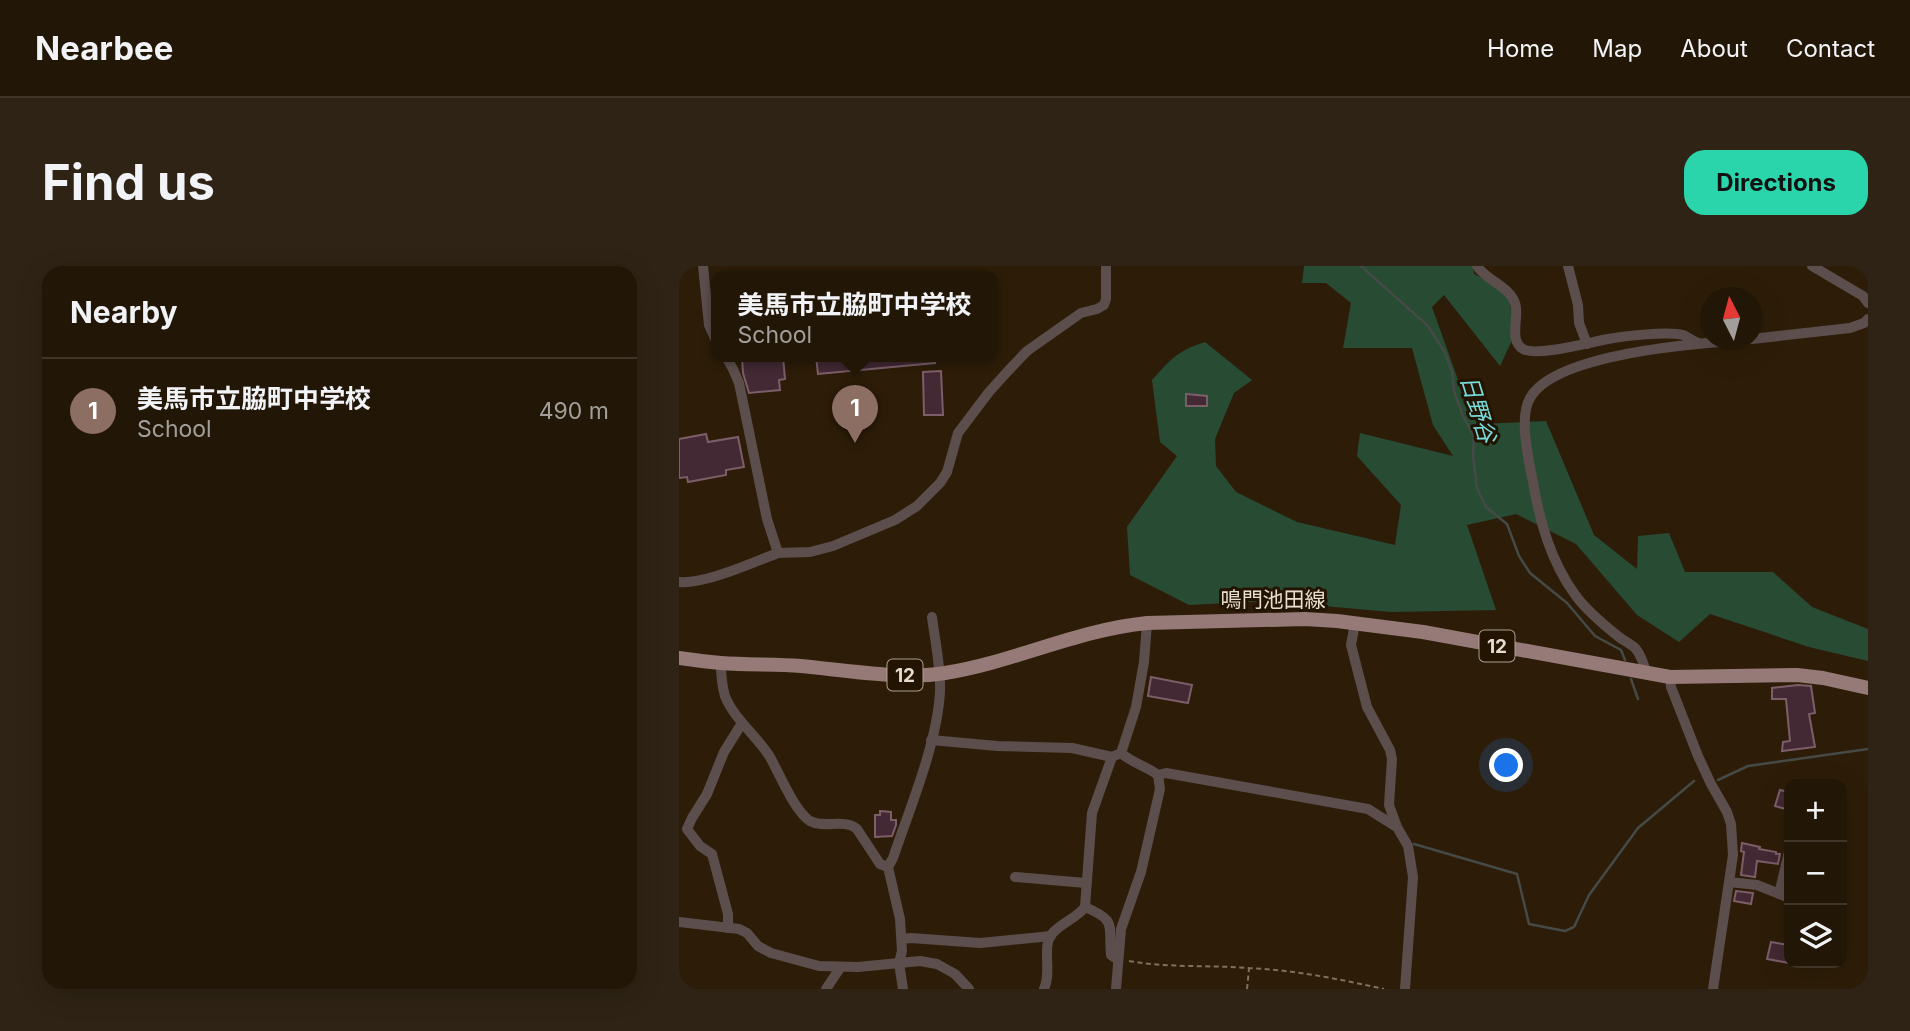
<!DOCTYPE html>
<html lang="en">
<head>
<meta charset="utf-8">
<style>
	:root { --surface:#221606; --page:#2e2314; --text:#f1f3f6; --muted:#a29f9b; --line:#3f3528; --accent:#2ad5ac }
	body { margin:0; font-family:Inter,"Noto Sans JP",sans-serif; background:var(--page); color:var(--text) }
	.controls { position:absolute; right:21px; bottom:21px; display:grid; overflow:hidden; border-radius:14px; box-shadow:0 7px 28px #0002 }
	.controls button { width:63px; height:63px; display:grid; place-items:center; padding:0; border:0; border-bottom:2px solid var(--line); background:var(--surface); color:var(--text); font:35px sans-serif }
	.compass { position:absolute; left:1021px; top:21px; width:63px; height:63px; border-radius:50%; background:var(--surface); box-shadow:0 7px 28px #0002; rotate:354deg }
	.you { position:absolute; left:828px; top:500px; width:24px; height:24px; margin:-18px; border:5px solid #fff; border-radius:50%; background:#1a73e8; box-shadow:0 0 0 10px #1a73e833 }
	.badge { display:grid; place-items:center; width:46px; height:46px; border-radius:50%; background:var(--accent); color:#fff; font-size:23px; font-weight:700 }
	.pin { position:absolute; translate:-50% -58px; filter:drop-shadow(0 2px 4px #0008) }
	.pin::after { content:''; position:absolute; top:37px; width:24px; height:21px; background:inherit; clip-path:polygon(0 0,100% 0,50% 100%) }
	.popup { position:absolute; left:32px; top:5px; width:287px; height:91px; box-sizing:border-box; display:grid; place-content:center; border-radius:14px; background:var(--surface); filter:drop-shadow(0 2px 5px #0005); font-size:23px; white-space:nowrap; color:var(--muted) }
	.popup b { font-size:26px; color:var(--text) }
	.popup::after { content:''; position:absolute; left:50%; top:100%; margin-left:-14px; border:14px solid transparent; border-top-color:var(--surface) }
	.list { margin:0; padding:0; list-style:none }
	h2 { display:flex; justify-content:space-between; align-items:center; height:91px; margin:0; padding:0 28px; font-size:30px }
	h2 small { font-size:23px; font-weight:400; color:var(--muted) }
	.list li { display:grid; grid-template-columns:46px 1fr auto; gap:21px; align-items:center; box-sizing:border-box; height:105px; padding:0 28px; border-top:2px solid var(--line) }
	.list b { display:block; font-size:26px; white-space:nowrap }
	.list p { margin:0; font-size:23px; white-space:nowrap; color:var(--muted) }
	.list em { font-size:23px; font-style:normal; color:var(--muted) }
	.icon { flex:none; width:38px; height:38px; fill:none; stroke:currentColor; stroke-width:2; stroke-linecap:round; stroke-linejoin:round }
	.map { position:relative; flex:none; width:1189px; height:723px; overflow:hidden; border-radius:21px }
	header { display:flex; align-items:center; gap:42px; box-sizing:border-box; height:98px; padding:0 35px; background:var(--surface); border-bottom:2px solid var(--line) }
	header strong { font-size:33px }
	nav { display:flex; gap:38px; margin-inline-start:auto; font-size:24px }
	.intro { display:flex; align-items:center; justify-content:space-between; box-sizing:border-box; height:168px; padding:0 42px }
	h1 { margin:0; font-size:49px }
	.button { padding:18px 32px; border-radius:21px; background:var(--accent); color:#111; font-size:24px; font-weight:700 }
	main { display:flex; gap:42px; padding:0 42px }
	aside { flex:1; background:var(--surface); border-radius:21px; box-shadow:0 7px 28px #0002 }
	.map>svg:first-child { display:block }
	.green { fill:#284b33 }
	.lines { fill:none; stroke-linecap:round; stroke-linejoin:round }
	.stream { stroke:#454a46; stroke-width:2.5 }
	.building { fill:#422933; stroke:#7c5e69; stroke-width:2 }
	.path { stroke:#7f7160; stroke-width:2; stroke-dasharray:5 3.5; stroke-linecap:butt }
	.minor { stroke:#5c4e4c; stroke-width:10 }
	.major { stroke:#967a77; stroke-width:14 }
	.labels { text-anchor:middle; stroke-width:6; stroke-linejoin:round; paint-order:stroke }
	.shield { fill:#231401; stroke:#aca091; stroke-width:2 }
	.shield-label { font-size:19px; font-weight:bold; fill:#e6dccf }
	.street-label { font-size:21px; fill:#e6dccf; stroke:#231401 }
	.water-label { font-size:23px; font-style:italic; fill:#75dcdc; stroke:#231401 }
</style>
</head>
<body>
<header>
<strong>Nearbee</strong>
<nav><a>Home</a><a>Map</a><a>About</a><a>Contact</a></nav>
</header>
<div class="intro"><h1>Find us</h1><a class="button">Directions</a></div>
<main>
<aside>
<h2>Nearby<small></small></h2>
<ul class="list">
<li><span class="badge" style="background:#8d6e63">1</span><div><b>美馬市立脇町中学校</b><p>School</p></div><em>490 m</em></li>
</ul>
</aside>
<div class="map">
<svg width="1189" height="723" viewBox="0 0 1189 723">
	<rect width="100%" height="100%" fill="#2d1d08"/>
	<path class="green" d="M625,0H794L795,8L829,25L836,68L821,100L765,29L753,41L792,150L801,158L867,155L915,269L958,303L959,270L990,267L1006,306H1094L1133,341L1189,363V395L1130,381L1031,348L1000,376L958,349L897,278L837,248L788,259L817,344L712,346L588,335L510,339L451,309L448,261L498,190L481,176L473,114C492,93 498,85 526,76L573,114L555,127L536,173L537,200L557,226L618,256L716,279L722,239L678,190L681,167L774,190L754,159L733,82H664L672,37L647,17H623Z"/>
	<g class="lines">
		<g class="stream">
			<path d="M682,0L749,60L765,85L773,106L775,125L784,150L795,170L794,190L798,222L807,241L828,258L840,290L851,307L888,337L916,370L942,384L946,394"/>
			<path d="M952,413L959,433"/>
			<path d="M1039,514L1069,500L1189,483"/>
			<path d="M735,578L838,608L850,658L886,665L895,661L910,629L959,562L1015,515"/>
		</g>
	</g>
	<g class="building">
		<path d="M63,91H104L106,113L100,114L101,124L70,127L64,107Z"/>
		<path d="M137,91H256V97L139,108Z"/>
		<path d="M262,105L264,149H245L244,106Z"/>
		<path d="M507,128L528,130V140H507Z"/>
		<path d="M27,168L29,176L59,171L65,201L47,204V209L9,216L8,211L0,212V173Z"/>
		<path d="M472,411L513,419L509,437L469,430Z"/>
		<path d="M1119,419L1132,420L1136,447L1130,448L1136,481L1103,485L1104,476L1111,475L1107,433H1093V422Z"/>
		<path d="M1101,524L1110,526V544L1096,540Z"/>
		<path d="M201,545L212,546V554H217V559L213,570L196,571V549H201Z"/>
		<path d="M1063,577L1081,581L1080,583L1097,586V588H1101L1099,598L1078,595L1076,611L1062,609L1065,586L1062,585Z"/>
		<path d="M1057,625L1074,627L1072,638L1055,635Z"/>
		<path d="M1092,676L1110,679V697L1088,693Z"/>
	</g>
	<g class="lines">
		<g class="path">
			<path d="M450,695C490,702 530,699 570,702C615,704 660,713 705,723"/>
			<path d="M568,723L570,703"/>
		</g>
		<g class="minor">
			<path d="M24,0L30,59L38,77"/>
			<path d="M798,0C808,15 830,20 836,37C841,50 829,74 844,83C858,91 911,76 929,73C945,70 989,65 1004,69C1009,71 1014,75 1019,77"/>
			<path d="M889,0L899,39L900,57L908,78"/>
			<path d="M1133,0L1184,30L1189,37"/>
			<path d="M1073,73L1171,62L1185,57L1189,53"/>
			<path d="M99,287L131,286L154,280L216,254L238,240L261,217L268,206L279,167L310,126L329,105L348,85L402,47L418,43L425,39L427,33V0"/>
			<path d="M0,316C27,318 72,297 99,287L88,253L60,117L54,103L47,91"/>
			<path d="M676,357L672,379L688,441L711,484L713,493L710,539L718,561L729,580L734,611L726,723"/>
			<path d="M42,397C42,407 43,420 46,430C55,453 78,470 91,491C100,507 116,546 131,555C146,563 165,552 178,563L201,598L209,601L221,653L223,685L220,697L224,723"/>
			<path d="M967,407C965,398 963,391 957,383C952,378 945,375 940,371C925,359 908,345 897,330C871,295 860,253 853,211C849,191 840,151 851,132C876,87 1020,77 1068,74"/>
			<path d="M991,411L992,421L1019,490L1032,518L1048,546L1052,558L1054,589L1034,723"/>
			<path d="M252,474L318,480L393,482L433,491"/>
			<path d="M479,509L487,507L689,543L716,560"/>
			<path d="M209,601L214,592C231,542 258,478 261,426C262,401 256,375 253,351"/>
			<path d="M336,611L407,617"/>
			<path d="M1050,616L1078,619L1108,631"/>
			<path d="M1100,628L1110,586"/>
			<path d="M406,641C439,655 429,659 432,689L438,693"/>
			<path d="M0,656L60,663L68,667L79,680L92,687L140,700L179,701L241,695L258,698L276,708L290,723"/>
			<path d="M49,662V648L33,588L21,580L8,563L13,552L28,528L45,486L63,457"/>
			<path d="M223,673L232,672L301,677L372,670"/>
			<path d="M147,723L161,702"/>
			<path d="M365,723C373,706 363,682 372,669C381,657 397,653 406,641L413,547L433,491L442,487"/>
			<path d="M437,723L442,663L462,606L481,523L479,509C467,500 453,497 442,487L457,441L465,396L468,357"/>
		</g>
		<path class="major" d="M0,392C14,394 28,396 42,397C69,399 96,398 122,400C165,404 224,414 266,407C335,396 398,364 468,357L626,353L658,355L744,366L991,411L1118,409L1144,412L1189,422"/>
	</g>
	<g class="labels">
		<g class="shield">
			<rect x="800.5" y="364.5" width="35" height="31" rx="5"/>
			<rect x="208.5" y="393.5" width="35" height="31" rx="5"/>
		</g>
		<g class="shield-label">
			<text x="818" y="387">12</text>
			<text x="226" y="416">12</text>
		</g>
		<g class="street-label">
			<text x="594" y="341">鳴門池田線</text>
		</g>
		<g class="water-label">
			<text transform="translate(799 143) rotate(73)" y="8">日野谷</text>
		</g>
	</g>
</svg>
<div class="controls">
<button>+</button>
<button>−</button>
<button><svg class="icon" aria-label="layers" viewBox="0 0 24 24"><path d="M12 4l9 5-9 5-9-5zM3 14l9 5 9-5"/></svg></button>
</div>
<svg class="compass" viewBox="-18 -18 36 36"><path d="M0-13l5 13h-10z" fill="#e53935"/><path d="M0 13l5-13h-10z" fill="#a29f9b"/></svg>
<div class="you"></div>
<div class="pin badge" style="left:176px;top:177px;background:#8d6e63">1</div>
<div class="popup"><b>美馬市立脇町中学校</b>School</div>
</div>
</main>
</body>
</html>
